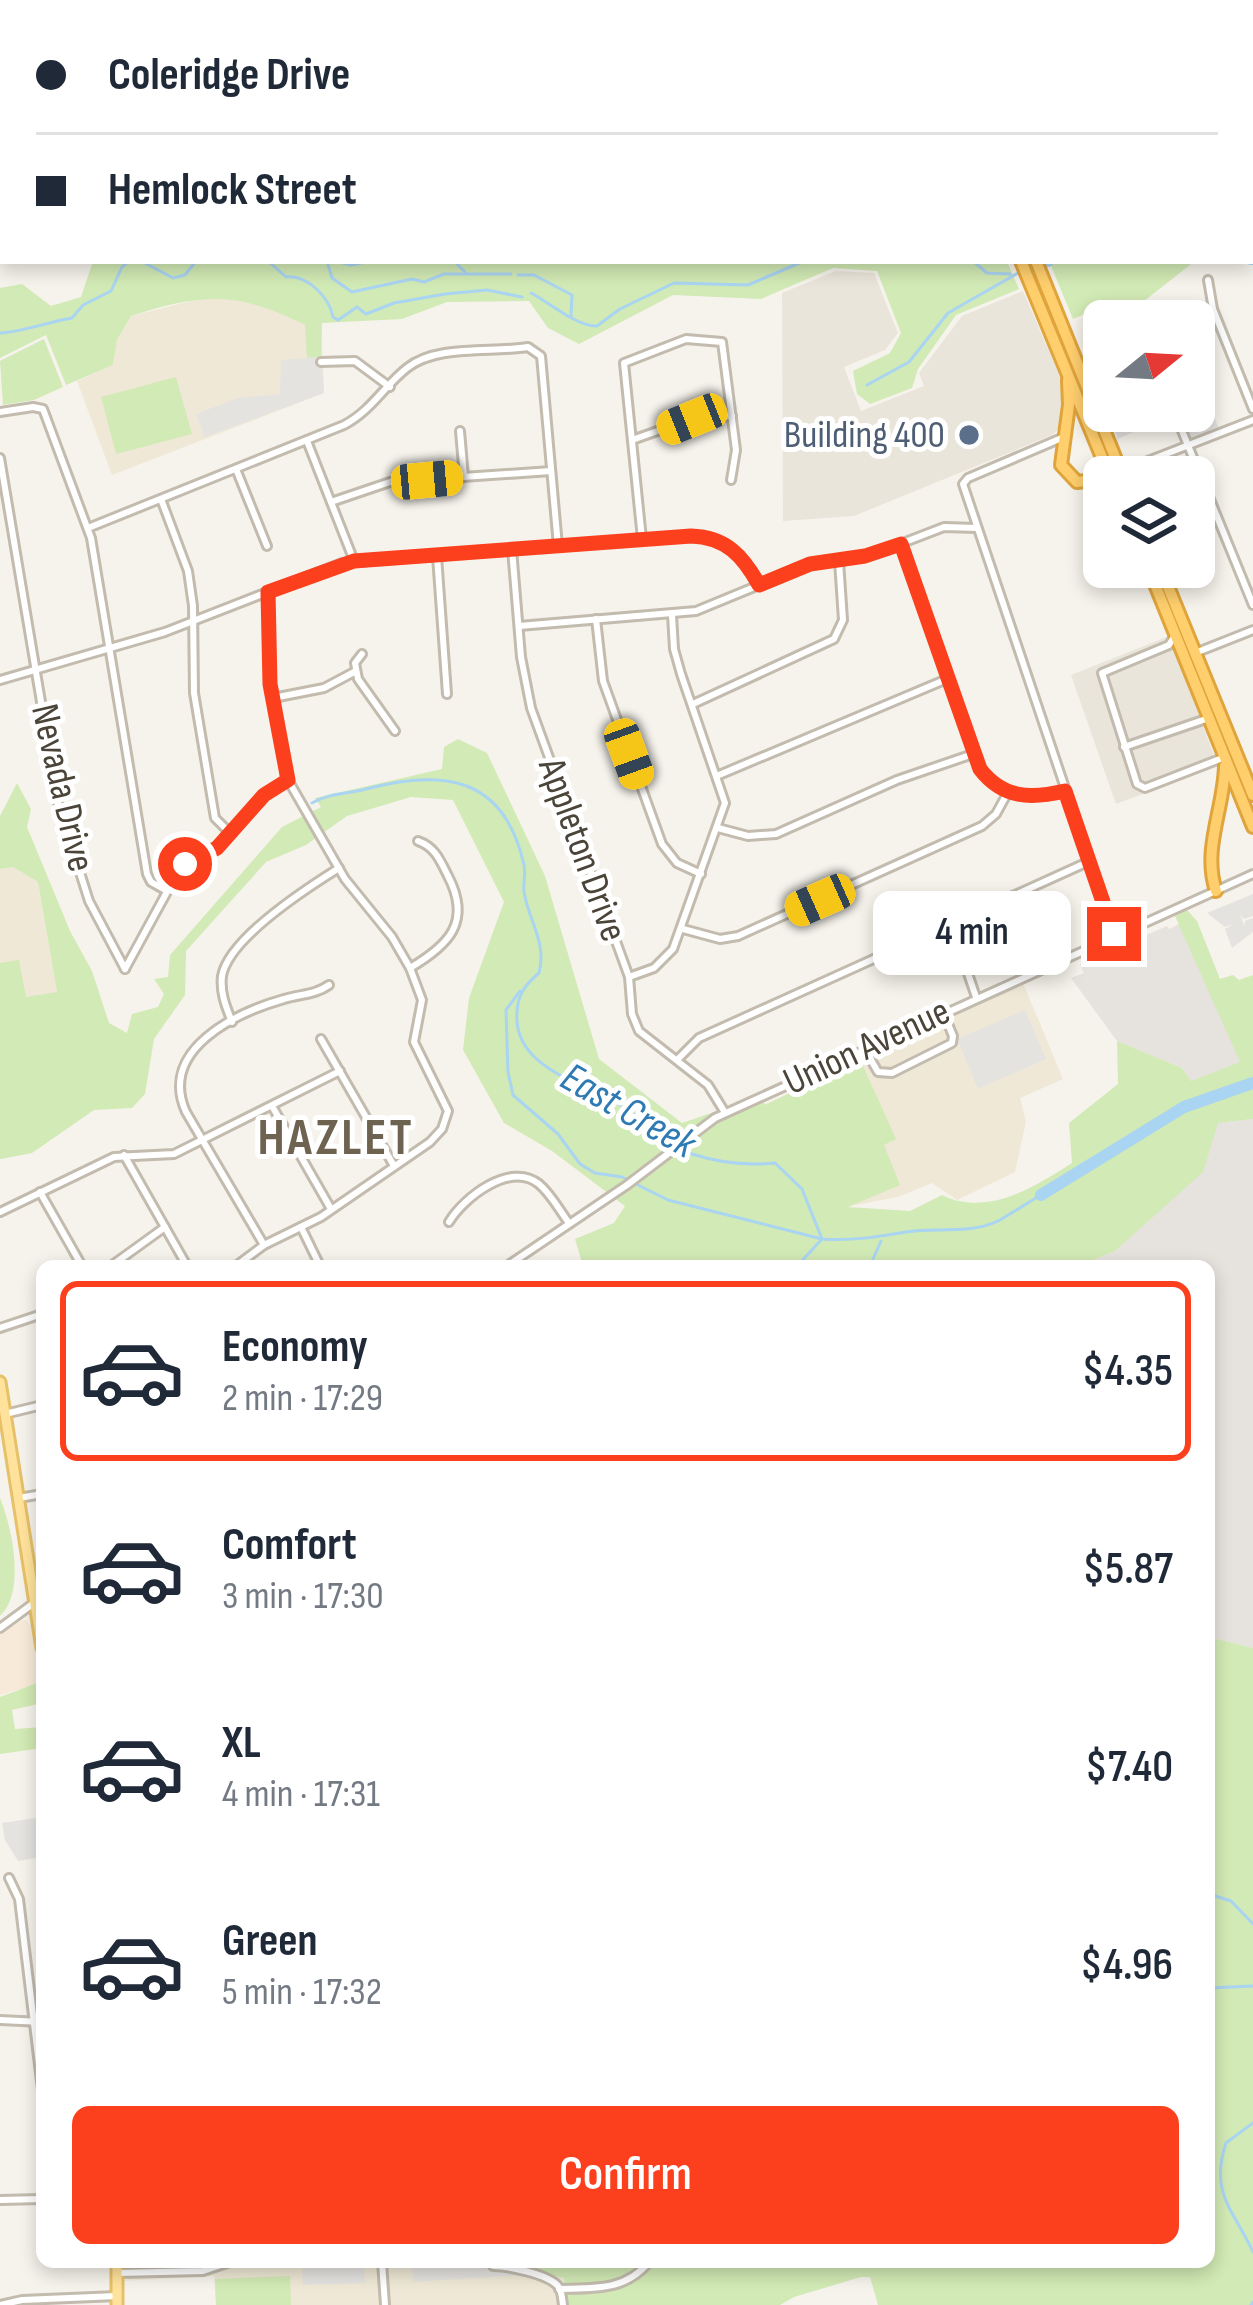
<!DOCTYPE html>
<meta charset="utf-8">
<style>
body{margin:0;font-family:"Sofia Sans Condensed",sans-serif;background:#f6f6f7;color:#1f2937;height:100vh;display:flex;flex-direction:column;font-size:45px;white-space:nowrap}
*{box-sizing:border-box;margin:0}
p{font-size:39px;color:#747a83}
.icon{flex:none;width:66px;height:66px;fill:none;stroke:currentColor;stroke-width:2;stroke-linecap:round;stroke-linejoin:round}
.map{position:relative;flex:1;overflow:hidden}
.details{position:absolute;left:36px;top:1260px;width:1179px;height:1008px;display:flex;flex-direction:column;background:#fff;border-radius:18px;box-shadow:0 6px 18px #0003}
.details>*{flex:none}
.banner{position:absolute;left:0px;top:0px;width:1254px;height:264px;box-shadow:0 6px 18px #0003;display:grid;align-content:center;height:264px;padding:0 36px;background:#fff}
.needle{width:78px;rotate:72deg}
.tools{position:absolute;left:1083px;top:300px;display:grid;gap:24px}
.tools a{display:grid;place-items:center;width:132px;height:132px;border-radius:18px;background:#fff;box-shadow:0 6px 18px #0003;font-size:60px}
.end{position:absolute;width:54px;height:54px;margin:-27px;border:15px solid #fc3f1d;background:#fff;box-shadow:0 0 0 6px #fff}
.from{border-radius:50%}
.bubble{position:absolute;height:84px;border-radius:18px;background:#fff;box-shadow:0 6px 18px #0003;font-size:39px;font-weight:600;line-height:84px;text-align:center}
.car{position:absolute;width:36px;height:72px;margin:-36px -18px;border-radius:15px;box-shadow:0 0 9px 3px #0007;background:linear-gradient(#f5c518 24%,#345 0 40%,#f5c518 0 76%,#345 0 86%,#f5c518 0)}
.banner b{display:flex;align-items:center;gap:42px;height:114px;font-size:45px}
.banner b+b{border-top:3px solid #e0e1e3}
.banner i{width:30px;height:30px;background:#1f2937}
ul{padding:21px 0 0;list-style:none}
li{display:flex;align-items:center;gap:36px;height:180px;margin:0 24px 18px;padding:0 12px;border:6px solid transparent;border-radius:18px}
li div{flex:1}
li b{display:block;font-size:45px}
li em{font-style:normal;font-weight:600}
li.current{border-color:#fc3f1d}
li>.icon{width:108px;height:108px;stroke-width:1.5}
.primary-button{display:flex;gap:24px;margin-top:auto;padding:24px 36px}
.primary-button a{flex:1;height:138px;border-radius:18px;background:#fc3f1d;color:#fff;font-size:48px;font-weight:600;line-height:138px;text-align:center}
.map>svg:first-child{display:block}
.residential{fill:#eae5da}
.commercial{fill:#f7ead8}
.industrial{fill:#e6e2dd}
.education{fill:#efe8d6}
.green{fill:#d2eab5}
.parking{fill:#e5e3e0}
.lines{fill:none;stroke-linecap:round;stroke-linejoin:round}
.stream{stroke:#a9d4f2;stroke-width:3}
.river{stroke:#a9d4f2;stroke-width:12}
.minor-casing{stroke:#c2bbae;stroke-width:12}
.major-casing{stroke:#e6c16a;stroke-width:15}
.highway-casing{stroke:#e0a43c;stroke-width:16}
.minor{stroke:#fff;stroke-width:6}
.major{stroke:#ffe39c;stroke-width:9}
.highway{stroke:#ffcf6e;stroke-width:10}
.route{stroke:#fc3f1d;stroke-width:15}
.service-dot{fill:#5c6f8a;stroke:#fff;stroke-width:4.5}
.labels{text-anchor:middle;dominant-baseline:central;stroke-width:10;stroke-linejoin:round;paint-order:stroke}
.service-label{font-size:39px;fill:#4e5e75;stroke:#fff;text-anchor:end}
.street-label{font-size:39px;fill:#4b4439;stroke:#fff}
.water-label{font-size:42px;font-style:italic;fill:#2e7ab2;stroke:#fff}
.district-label{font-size:51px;font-weight:bold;letter-spacing:3px;fill:#6e6250;stroke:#fff}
</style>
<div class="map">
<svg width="1253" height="2305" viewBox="0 0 1253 2305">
<rect width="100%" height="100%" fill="#f6f3ec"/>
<!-- residential -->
<g class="residential">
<polygon points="836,271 874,273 898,333 885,350 844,367 861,411 924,386 919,373 962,316 1023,291 1062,381 1064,402 1059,429 1052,435 854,516 783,521 782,293"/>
<polygon points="1169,636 1218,766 1116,804 1071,675"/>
</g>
<!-- commercial -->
<polygon class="commercial" points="20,1621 26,1620 32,1627 42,1683 0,1695 0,1635"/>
<!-- industrial -->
<g class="industrial">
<polygon points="1181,923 1241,1062 1191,1081 1182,1068 1117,1041 1071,978 1084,973 1080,964 1167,926 1169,929"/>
<polygon points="1253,1119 1253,1648 1209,1637 1209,1266 1078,1266 1115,1251 1218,1123"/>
</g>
<!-- education -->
<g class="education">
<polygon points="211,296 268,306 321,323 324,393 112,475 77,381 113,365 117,340 131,316"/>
<polygon points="13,867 38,882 57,992 20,1089 32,1153 0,1159 0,869"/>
<polygon points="1023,983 1063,1079 1020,1098 1026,1122 1015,1172 957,1200 932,1183 898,1197 845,1207 764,1105"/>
<polygon points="122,2262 524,2262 528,2271 564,2278 566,2305 216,2305 214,2276 123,2281 132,2277 132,2269"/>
</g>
<!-- green -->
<g class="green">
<path d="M 93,261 L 1001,261 L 1008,264 L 1019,289 L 956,315 L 918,369 L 912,388 L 870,404 L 857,394 L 853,371 L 890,353 L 901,333 L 877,271 L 833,268 L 761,299 L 673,295 L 579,344 L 548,328 L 529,301 L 447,302 L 402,319 L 322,323 L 321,357 L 307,358 L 305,325 C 238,291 202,293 131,316 L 117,340 L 113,365 L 66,385 L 46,335 L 0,358 L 0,288 L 22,284 L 51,306 L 81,297 Z"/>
<polygon points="1049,261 1195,261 1135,308 1113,302 1073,319"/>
<polygon points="44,339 63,387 34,400 3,405 0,361"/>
<polygon points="176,377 192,434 116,454 101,397"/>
<path d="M 458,739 L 487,753 L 545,876 L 599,1059 L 682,1123 L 761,1096 L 765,1105 L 853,1063 L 863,1066 L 896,1139 L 884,1145 L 900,1185 L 848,1207 L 910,1211 L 942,1195 C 987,1217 1033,1188 1072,1163 L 1069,1123 L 1118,1084 L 1117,1041 L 1182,1068 L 1191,1081 L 1240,1062 L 1175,916 L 1187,910 L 1197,921 L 1220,979 L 1233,975 L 1239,980 L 1253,975 L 1253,1119 L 1218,1123 L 1203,1172 L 1115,1251 L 1078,1266 L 583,1266 L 575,1239 L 614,1223 L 625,1206 L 552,1151 L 504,1123 L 463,1050 L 469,998 L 504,902 L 453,800 L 411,797 L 347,816 L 306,845 L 266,862 L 186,951 L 185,995 L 154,1039 L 145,1094 L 132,1108 L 94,1110 L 32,1153 L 0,1159 L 0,963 L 19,960 L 26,997 L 57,992 L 38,882 L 13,867 L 0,869 L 0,816 L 17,783 L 31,809 L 27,827 L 70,931 L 92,971 L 109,1023 L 127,1033 L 132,1014 L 158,1007 L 164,994 L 154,979 L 168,977 L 170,955 L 282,827 L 321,807 L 315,798 L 442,769 L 444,747 Z"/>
<path d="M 0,1498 C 12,1527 26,1592 0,1616 Z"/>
<polygon points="1209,1637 1253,1648 1253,2305 878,2305 870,2277 861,2277 794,2297 780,2305 566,2305 564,2278 528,2271 524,2262 1209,2262"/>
<polygon points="40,1682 42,1703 12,1710 15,1729 42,1727 42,1748 0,1754 0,1697"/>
<polygon points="290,2276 291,2305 216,2305 215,2279"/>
</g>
<!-- parking -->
<g class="parking">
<polygon points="321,357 324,393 205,437 196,414 238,398 280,394 281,360"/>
<polygon points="1201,385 1219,429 1191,439 1180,411 1194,411 1194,388"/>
<polygon points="1107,411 1167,411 1154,417 1154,423 1118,439"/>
<polygon points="1253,894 1253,916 1244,919 1240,915 1245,927 1245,921 1253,918 1253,932 1232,948 1225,929 1233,924 1225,927 1207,913"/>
<polygon points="1025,1010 1046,1059 978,1089 957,1039"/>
<polygon points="42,1817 42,1857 18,1861 5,1840 2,1823"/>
<polygon points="302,2262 364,2262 365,2283 303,2285"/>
<polygon points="412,2262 520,2262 522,2275 413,2282"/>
</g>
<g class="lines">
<!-- stream -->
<g class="stream">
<polyline points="141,261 173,278 185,275 196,261"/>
<path d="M 268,261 L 286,277 C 308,275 329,297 333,317 L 338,320 L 357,307 L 366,314 L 394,303 L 445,294 L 487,290 L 522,297"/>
<polyline points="327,261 332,278 352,292 412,279 424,282 444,274 511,274"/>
<polyline points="335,261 351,265 371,261"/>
<polyline points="454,261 465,272"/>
<polyline points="973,261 987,273 1010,274"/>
<polyline points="518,275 534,275 572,295 571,316"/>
<path d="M 531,293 C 550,303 578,327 597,326 L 620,309 L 674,283 L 748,285 L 804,261"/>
<path d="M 0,333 C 22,332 48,322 72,318 L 83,305 L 111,291 L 122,267 L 129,261"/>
<polyline points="867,385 909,362 948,313 1018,273"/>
<path d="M 312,803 C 329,793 348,794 366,789 C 442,769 504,775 524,865 C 526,874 523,883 524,892 C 529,922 547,942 539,973 C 525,985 518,994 517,1012 C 512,1068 584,1083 622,1106 C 645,1120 667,1145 692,1154 C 720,1163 746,1166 775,1163 L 802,1189 L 822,1239 C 852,1241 877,1237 906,1232 C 936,1227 971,1235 1000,1220 C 1014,1212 1027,1203 1041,1195"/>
<polyline points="520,991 506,1010 508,1072 513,1095 558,1134 580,1164 595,1173 622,1177 668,1200 822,1239 797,1266"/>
<polyline points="870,1266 881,1241"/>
<polyline points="1209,1894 1231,1901 1253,1924"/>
<polyline points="1209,1988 1253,1986"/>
<path d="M 1253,2123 L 1226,2143 C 1209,2194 1234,2210 1253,2252"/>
<polyline points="1251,2305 1253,2302"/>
</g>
<!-- river -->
<g class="river">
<polyline points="1251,165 1253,164"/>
<polyline points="1251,230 1253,229"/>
<polyline points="1251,259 1253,259"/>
<polyline points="1047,261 1048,261"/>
<polyline points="1041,1195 1184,1107 1253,1083"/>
</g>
<defs>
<g id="minor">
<polyline points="191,0 192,3"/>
<polyline points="276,0 277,3"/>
<polyline points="452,0 454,3"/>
<polyline points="550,0 550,3"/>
<polyline points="624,0 624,3"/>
<polyline points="1241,0 1241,3"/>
<polyline points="89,1 94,3"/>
<polyline points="384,3 385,0"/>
<polyline points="1018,3 1187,0"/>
<polyline points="0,109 3,110"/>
<polyline points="0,211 3,212"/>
<polyline points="1208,280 1213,309 1253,409"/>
<polyline points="1133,311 1137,321"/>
<polyline points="321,362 355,361 390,387"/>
<polyline points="1174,411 1253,605"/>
<polyline points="0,412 33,407 43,409 91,538 147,874 151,882 167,891"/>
<polyline points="460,431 464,477"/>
<polyline points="1064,437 968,478 963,484 1114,934"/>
<polyline points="632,440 697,417 732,416"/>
<polyline points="307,441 354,561"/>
<polyline points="0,458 58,803 89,901 125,969"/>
<polyline points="236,469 267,546"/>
<polyline points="1122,471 1253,420"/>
<polyline points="161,499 188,571 193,606 194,693 215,818 230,833"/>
<polyline points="331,502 390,482 551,471"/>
<path d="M 88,528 L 344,425 C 371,411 384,386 407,368 C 437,344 492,353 528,347 L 541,356 L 558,546"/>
<polyline points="642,539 624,363 686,339 722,342 736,450 731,480"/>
<path d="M 901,544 L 980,769 C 1003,798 1030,800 1064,791"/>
<polyline points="512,549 521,657 531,708 629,977 632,1014 639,1031 708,1085 724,1111"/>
<polyline points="437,556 447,694"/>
<polyline points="596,619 603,681 662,844 677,863 701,874"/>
<polyline points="519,626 696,611 810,564 874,554 944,527 977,528"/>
<polyline points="1174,637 1169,645 1102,673 1137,784 1145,788 1225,757"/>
<polyline points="1195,653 1253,630"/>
<polyline points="362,654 355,663 358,679 395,731"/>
<path d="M 0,680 L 165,632 L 342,563 L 697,536 C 730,540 744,558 759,585"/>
<polyline points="273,698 324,688 356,671"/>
<polyline points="693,704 834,639 843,620 839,561"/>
<polyline points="1124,747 1209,718"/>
<polyline points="719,775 947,679"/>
<polyline points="718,828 748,836 776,834 897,780 973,754"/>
<polyline points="951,924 976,997"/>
<polyline points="683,929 720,939 738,936 982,826 996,814 1008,792"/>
<path d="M 410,968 C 449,945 472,922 448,876 C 440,860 435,847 418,841"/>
<polyline points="125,969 180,868 217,848 264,795 288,780"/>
<polyline points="629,977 654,968 673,949 725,803 681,674 674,649 672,615"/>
<path d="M 232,1022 C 226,1007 220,993 222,976 C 229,938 307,888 339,868"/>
<polyline points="321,1039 394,1166"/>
<polyline points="864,1048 878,1072 892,1073 952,1043 953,1036 943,1012"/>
<polyline points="678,1059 699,1038 1090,861"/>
<polyline points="272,1106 331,1209"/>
<polyline points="124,1155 187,1266"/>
<polyline points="40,1192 82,1266"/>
<polyline points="0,1212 114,1157 174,1154 340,1071"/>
<path d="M 449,1222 C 464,1197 511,1161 539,1184 C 551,1194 560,1211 569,1223"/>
<polyline points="301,1227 320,1266"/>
<path d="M 264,1245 L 186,1112 C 158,1050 235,1013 284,999 C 300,994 315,995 329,985"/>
<polyline points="111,1266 165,1227"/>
<polyline points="236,1266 264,1245 321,1217 430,1142 442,1129 448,1111 414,1042 422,1000 410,968 392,937 345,879 288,780 270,684 268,592"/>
<polyline points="507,1266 627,1185 715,1118 1253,874"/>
<polyline points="0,1328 42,1314"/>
<polyline points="5,1414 42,1405"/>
<polyline points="19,1498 42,1494"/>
<polyline points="0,1628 42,1597"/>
<polyline points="9,1878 19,1899 42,2090"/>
<polyline points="0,2020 42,2022"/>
<polyline points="1,2200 42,2199"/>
<polyline points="382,2262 385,2305"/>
<path d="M 493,2262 L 493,2266 C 507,2266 548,2274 558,2286 C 562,2291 562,2299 563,2305"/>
<polyline points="117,2273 203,2271 230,2262"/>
<path d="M 559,2289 C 595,2288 625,2291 649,2262"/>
<polyline points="0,2305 22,2300 117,2296"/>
</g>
<g id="major">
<polyline points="994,0 994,3"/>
<polyline points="0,1382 42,1648"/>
<polyline points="117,2262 117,2305"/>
</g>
<g id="highway">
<polyline points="797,0 801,3"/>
<polyline points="814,0 818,3"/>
<polyline points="1021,261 1110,477"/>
<polyline points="1036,261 1123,477"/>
<polyline points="1068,380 1069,405 1061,465 1077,482 1104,479"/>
<polyline points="1148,567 1253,827"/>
<polyline points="1160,567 1253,795"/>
<path d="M 1216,891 C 1202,849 1224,809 1225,766"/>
</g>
</defs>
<!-- minor casing -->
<use href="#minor" class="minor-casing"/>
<!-- major casing -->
<use href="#major" class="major-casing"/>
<!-- highway casing -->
<use href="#highway" class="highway-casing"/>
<!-- minor -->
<use href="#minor" class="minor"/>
<!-- major -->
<use href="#major" class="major"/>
<!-- highway -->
<use href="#highway" class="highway"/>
</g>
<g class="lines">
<!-- route -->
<path class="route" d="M 185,864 L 217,848 L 264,795 L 288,780 L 270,684 L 268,592 L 354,561 L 691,536 C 726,537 743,556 759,585 L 810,564 L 865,556 L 901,544 L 980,769 C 1003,799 1031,799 1065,791 L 1114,934"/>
</g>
<!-- markers -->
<circle class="service-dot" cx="969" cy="435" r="12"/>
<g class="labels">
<!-- service labels -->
<g class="service-label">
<text x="945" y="435">Building 400</text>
</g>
<!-- street labels -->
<g class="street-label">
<text transform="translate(62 788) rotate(77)">Nevada Drive</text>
<text transform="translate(582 850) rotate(70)">Appleton Drive</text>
<text transform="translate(867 1047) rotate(-25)">Union Avenue</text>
</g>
<!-- water labels -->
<g class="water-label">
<text transform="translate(628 1111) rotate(30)">East Creek</text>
</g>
<!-- district labels -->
<g class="district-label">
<text x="336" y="1138">HAZLET</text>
</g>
</g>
</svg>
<div class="tools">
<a><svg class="needle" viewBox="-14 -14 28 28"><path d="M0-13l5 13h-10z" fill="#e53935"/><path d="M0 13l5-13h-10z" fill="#747a83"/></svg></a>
<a><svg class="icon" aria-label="layers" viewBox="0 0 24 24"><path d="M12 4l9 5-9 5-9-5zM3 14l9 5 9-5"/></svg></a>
</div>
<i class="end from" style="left:185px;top:864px"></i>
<i class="end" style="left:1114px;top:934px"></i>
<div class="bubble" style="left:873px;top:891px;width:198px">4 min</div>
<i class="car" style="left:692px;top:419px;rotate:248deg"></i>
<i class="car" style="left:427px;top:480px;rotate:85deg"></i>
<i class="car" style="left:629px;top:754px;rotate:160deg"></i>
<i class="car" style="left:820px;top:900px;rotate:246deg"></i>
<div class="banner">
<b><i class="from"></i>Coleridge Drive</b>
<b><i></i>Hemlock Street</b>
</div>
<section class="details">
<ul>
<li class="current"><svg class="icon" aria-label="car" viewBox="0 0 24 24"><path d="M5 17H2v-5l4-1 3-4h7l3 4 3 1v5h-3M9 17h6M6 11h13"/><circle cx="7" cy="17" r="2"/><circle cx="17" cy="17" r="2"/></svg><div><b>Economy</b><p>2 min · 17:29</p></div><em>$4.35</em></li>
<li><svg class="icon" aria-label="car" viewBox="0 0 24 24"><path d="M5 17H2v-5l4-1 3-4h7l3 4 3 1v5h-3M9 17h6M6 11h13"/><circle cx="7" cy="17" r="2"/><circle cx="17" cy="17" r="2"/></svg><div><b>Comfort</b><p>3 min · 17:30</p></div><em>$5.87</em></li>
<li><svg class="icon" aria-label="car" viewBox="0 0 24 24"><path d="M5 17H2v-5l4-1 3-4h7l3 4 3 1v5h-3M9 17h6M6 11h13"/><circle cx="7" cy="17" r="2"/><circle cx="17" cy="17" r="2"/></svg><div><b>XL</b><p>4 min · 17:31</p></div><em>$7.40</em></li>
<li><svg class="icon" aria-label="car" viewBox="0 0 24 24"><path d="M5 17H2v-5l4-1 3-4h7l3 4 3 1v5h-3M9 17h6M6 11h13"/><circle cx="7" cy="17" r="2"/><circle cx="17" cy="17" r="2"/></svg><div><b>Green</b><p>5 min · 17:32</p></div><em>$4.96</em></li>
</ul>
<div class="primary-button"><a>Confirm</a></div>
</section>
</div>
